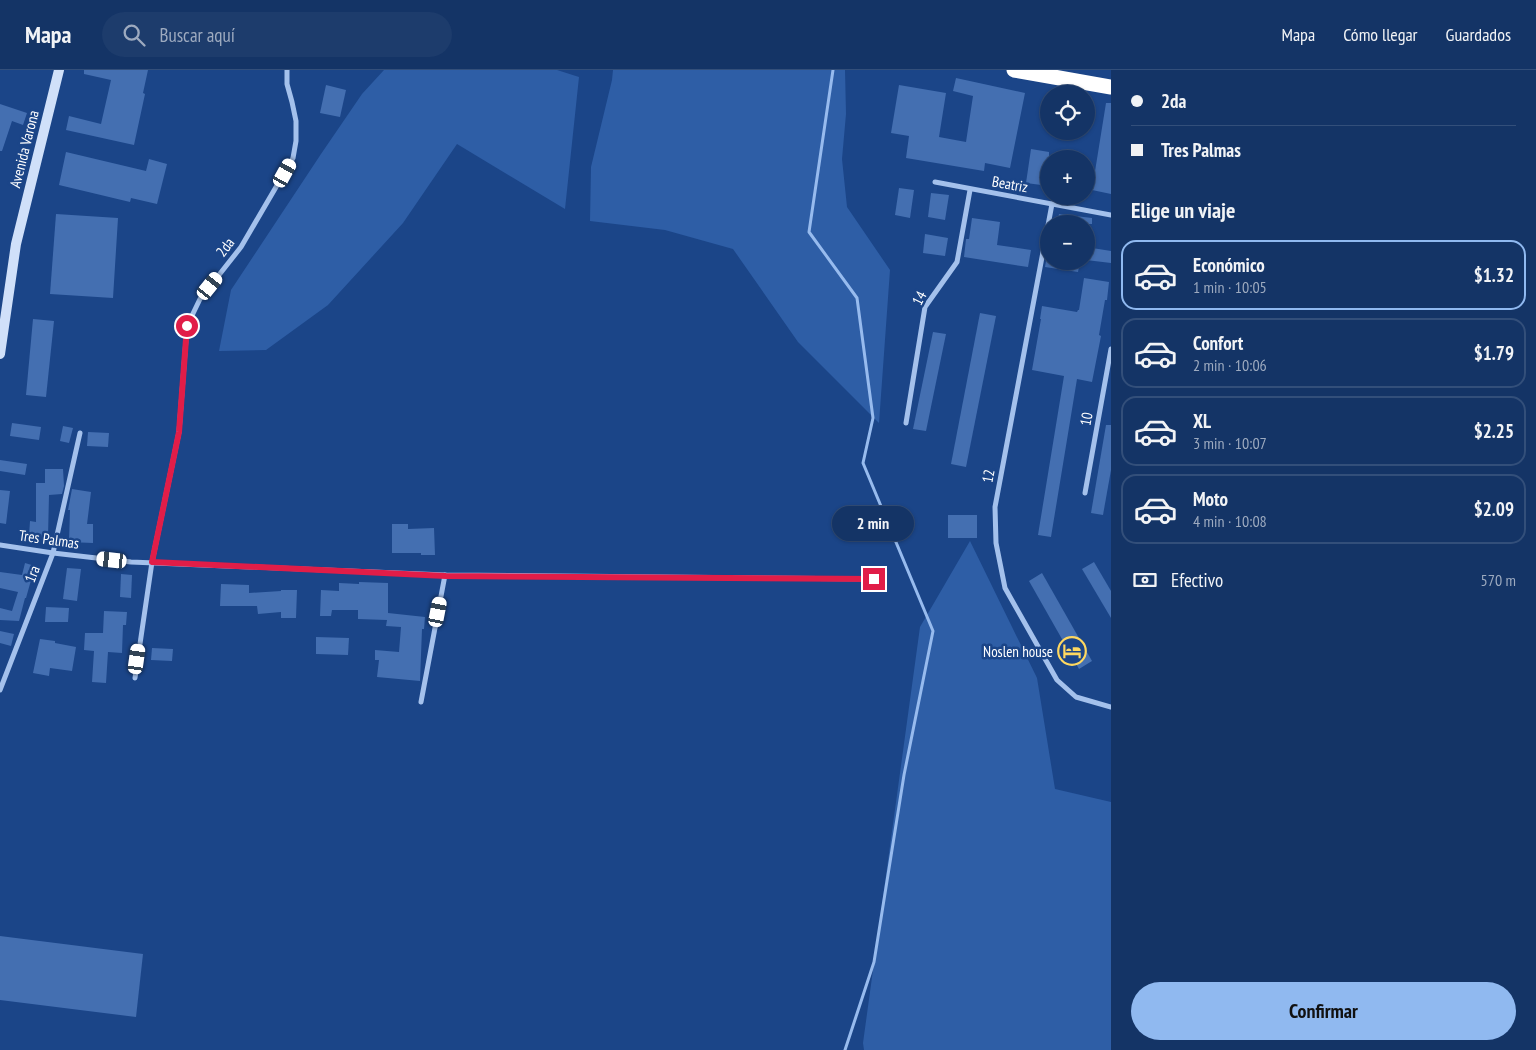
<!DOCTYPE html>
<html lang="es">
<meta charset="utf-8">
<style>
body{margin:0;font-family:"PT Sans Narrow",sans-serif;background:#1d3c6c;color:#f1f3f6;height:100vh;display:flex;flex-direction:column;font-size:19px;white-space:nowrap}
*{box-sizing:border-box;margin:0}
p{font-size:16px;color:#9daabf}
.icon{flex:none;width:28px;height:28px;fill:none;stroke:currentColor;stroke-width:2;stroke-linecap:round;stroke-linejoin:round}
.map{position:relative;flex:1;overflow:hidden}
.details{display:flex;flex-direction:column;background:#143466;width:425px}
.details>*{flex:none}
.top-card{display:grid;align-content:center;height:110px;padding:0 20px;background:#143466}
.controls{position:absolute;left:1040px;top:15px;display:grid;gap:10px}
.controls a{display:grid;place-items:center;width:55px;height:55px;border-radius:50%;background:#143466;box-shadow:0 1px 4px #0004,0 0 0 1px #334f7a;font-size:25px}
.end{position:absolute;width:22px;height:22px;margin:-11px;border:6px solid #e11d48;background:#fff;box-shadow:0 0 0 2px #fff}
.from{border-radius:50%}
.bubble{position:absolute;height:35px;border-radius:18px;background:#143466;box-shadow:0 1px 4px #0004,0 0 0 1px #334f7a;font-size:16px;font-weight:800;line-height:35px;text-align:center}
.car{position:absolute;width:15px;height:30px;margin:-15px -8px;border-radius:6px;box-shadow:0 0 4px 1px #0007;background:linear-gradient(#fff 24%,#345 0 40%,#fff 0 76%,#345 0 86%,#fff 0)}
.top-card b{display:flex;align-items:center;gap:18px;height:48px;font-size:19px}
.top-card b+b{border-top:1px solid #334f7a}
.top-card i{width:12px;height:12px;background:#f1f3f6}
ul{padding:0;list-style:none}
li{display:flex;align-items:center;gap:15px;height:70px;margin:0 10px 8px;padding:0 10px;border:2px solid #334f7a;border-radius:15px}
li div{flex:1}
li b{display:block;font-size:19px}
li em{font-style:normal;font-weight:800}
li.selected{border-color:#90b9f0}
li>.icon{width:45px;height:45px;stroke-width:1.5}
h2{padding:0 20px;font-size:22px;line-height:60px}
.pay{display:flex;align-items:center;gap:12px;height:55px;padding:0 20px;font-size:19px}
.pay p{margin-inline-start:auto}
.cta{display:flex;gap:10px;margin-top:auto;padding:10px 20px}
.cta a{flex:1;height:58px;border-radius:30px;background:#90b9f0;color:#111;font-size:20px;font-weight:800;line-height:58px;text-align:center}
header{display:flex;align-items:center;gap:30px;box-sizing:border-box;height:70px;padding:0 25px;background:#143466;border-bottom:1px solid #334f7a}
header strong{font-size:24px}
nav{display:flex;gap:28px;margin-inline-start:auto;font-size:18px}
.search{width:350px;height:45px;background:#1d3c6c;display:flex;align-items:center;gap:12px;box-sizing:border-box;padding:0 18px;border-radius:28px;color:#9daabf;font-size:19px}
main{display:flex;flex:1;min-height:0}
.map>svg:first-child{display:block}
.green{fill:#2e5ea6}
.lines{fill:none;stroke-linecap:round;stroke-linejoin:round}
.stream{stroke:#97bbee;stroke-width:3}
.building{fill:#446fb1}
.street{stroke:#a4c1ec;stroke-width:5}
.secondary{stroke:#d0e0f9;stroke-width:10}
.highway{stroke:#fff;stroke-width:15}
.route{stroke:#e11d48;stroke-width:6}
.labels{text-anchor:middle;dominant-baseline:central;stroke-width:5;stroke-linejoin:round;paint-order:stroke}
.street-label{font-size:15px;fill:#fff;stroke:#1b4588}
.poi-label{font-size:15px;fill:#fff;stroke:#1b4588;text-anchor:end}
</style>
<header>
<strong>Mapa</strong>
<div class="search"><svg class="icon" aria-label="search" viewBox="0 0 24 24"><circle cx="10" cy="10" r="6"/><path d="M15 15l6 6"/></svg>Buscar aquí</div>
<nav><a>Mapa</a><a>Cómo llegar</a><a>Guardados</a></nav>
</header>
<main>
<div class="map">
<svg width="1111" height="980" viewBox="0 0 1111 980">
<rect width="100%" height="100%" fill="#1b4588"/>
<!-- green -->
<g class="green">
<polygon points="384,0 557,0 579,7 565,139 457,74 403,153 328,235 266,280 219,281 231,220 321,84 362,24"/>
<polygon points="613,0 845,0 846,44 842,89 847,137 890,200 879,353 798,272 733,179 665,160 590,151 591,97 612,10"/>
<polygon points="970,471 1037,608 1055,719 1111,732 1111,980 864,980 863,973 920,557"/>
</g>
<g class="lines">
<!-- stream -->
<polyline class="stream" points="833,0 809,162 857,228 873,348 863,393 933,561 904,705 874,892 845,980"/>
</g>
<!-- building -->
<g class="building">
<polygon points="84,0 148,0 143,23 145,24 134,75 66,60 69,46 101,54 111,10 84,4"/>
<polygon points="956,8 1025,23 1010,98 985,93 984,101 906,88 909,66 891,63 899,15 946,23 939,67 966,72 973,26 953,21"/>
<polygon points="326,15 346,20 340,47 320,43"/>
<polygon points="1106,33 1111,33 1111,124 1092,120"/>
<polygon points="0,34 27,43 23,55 12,51 2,81 0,81"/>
<polygon points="1031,79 1049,82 1049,116 1026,113"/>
<polygon points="66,82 146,101 149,89 167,94 157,134 131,128 130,132 59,115"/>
<polygon points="899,118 914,120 910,148 895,145"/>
<polygon points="931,123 949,125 945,150 928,147"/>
<polygon points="56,144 118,148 113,228 50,224"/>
<polygon points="1059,144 1092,148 1092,154 1057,154"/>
<polygon points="972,148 1000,152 997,175 1031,180 1028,197 964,187 966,169 969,169"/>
<polygon points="925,164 948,168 945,186 923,183"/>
<polygon points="1086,177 1111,181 1111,193 1086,190"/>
<polygon points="1046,191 1080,191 1078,202 1045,197"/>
<polygon points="1084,208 1109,212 1107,230 1105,230 1099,265 1101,266 1092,312 1077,309 1051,467 1038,465 1064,306 1032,300 1041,249 1040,249 1042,236 1077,242 1078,240 1079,240"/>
<polygon points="980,243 996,246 966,397 951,394"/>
<polygon points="33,249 54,251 46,327 26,325"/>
<polygon points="933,262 946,264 926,361 913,359"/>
<polygon points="12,353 41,357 39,370 10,366"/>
<polygon points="1106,355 1111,355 1111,400 1103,445 1091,443"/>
<polygon points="63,356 73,358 69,373 60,371"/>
<polygon points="88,362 109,363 108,377 87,376"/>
<polygon points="0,390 27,394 25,405 0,401"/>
<polygon points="45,399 63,399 64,416 62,424 49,425 48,467 29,466 30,451 36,452 36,413 45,413"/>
<polygon points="72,419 91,422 87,454 93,454 93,473 69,472 70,440 68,440"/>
<polygon points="0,420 10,421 6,454 0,453"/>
<rect x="948" y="445" width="29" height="23"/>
<polygon points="392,454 408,454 408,459 434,458 435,485 421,485 421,483 392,483"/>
<polygon points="1094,492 1111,521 1111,548 1082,499"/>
<polygon points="25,493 35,496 26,528 25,528 19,551 0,550 0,538 12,541 18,522 0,518 0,502 22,505"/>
<polygon points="67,498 81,499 77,531 63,529"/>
<polygon points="1042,503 1092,591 1079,599 1029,511"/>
<polygon points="121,504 132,505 131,528 120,527"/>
<polygon points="359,512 388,513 388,543 425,547 424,559 422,559 420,611 377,607 379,590 375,590 375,580 399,582 401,557 386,556 387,550 358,549 358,540 332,540 331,546 320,546 321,520 339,521 339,513 359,514"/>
<polygon points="221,514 249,515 249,523 281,521 281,520 297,520 296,548 281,548 281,542 258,544 257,536 220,536"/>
<polygon points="46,537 69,538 68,552 45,552"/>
<polygon points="104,541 127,542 126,555 123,555 122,583 108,582 106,613 92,612 94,581 84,580 85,563 103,563"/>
<polygon points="0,561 14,564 11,576 0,573"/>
<polygon points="316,567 349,568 348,585 316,584"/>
<polygon points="40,569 55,571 55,573 76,577 72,601 50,598 49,606 33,603"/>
<polygon points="152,578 173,579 172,591 151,590"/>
<polygon points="0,866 143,884 136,947 0,930"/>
</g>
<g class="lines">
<!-- street -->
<g class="street">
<polyline points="935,112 1111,145"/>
<polyline points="1052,134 995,437 996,473 1005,518 1057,610 1076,627 1111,637"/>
<polyline points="906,353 925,237 957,192 970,120"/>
<polyline points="1085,423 1111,279"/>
<polyline points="0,475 53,483 131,492 445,505 874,509"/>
<polyline points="135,608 152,492 179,362 187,256 200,229 241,177 293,88 296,71 296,51 292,32 287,14 287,0"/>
<polyline points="0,620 53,483 80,363"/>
<polyline points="421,632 445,505"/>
</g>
<!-- secondary -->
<polyline class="secondary" points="0,284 16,174 59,0"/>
<!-- highway -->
<polyline class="highway" points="1014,0 1111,17"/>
</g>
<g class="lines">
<!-- route -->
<polyline class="route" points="187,256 179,362 152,492 446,506 874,509"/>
</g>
<!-- icons -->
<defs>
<symbol id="hotel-ring" viewBox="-11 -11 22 22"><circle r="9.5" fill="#1b4588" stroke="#fed860" stroke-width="1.5"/><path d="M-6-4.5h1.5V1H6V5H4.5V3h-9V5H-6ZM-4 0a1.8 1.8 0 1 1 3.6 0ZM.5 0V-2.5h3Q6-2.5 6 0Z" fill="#fed860"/></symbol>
</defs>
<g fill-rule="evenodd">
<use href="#hotel-ring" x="1056" y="565" width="32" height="32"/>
</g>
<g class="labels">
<!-- street labels -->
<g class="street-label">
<text transform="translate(24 79) rotate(-76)">Avenida Varona</text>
<text transform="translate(1010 114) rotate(10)">Beatriz</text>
<text transform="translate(225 177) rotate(-53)">2da</text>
<text transform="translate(919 228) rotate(-63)">14</text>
<text transform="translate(1086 349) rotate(-80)">10</text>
<text transform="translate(988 406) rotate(-80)">12</text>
<text transform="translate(49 469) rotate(8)">Tres Palmas</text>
<text transform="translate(32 504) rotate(-69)">1ra</text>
</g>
<!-- poi labels -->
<g class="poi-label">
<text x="1053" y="581">Noslen house</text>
</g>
</g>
</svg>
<div class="controls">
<a><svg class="icon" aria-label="locate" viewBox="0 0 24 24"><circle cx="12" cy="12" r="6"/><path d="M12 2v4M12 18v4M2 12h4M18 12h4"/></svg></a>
<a>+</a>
<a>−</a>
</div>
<i class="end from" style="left:187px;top:256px"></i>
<i class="end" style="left:874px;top:509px"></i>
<div class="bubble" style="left:832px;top:436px;width:82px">2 min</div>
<i class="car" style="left:285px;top:103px;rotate:29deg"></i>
<i class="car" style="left:210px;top:216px;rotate:39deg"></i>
<i class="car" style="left:112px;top:490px;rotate:276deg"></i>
<i class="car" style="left:438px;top:542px;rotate:11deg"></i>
<i class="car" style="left:137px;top:589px;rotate:8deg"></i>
</div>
<section class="details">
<div class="top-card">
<b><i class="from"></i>2da</b>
<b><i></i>Tres Palmas</b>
</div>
<h2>Elige un viaje</h2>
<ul>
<li class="selected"><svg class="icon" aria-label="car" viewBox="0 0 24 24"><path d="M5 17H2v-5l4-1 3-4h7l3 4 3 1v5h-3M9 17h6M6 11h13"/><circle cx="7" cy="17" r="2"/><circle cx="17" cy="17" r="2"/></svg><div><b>Económico</b><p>1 min · 10:05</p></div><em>$1.32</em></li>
<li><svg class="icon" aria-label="car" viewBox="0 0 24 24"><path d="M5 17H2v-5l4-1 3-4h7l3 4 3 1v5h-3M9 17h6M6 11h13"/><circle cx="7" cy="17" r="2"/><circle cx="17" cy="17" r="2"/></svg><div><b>Confort</b><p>2 min · 10:06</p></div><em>$1.79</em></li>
<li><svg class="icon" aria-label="car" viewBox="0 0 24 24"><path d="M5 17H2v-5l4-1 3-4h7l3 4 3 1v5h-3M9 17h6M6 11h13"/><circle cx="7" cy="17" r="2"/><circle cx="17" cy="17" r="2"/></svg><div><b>XL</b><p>3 min · 10:07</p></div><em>$2.25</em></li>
<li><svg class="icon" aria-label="car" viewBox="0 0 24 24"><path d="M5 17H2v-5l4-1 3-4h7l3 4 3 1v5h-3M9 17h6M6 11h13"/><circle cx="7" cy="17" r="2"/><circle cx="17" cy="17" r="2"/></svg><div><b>Moto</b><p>4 min · 10:08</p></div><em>$2.09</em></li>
</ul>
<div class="pay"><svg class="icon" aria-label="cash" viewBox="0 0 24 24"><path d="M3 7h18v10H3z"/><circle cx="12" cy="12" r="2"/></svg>Efectivo<p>570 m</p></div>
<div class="cta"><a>Confirmar</a></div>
</section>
</main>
